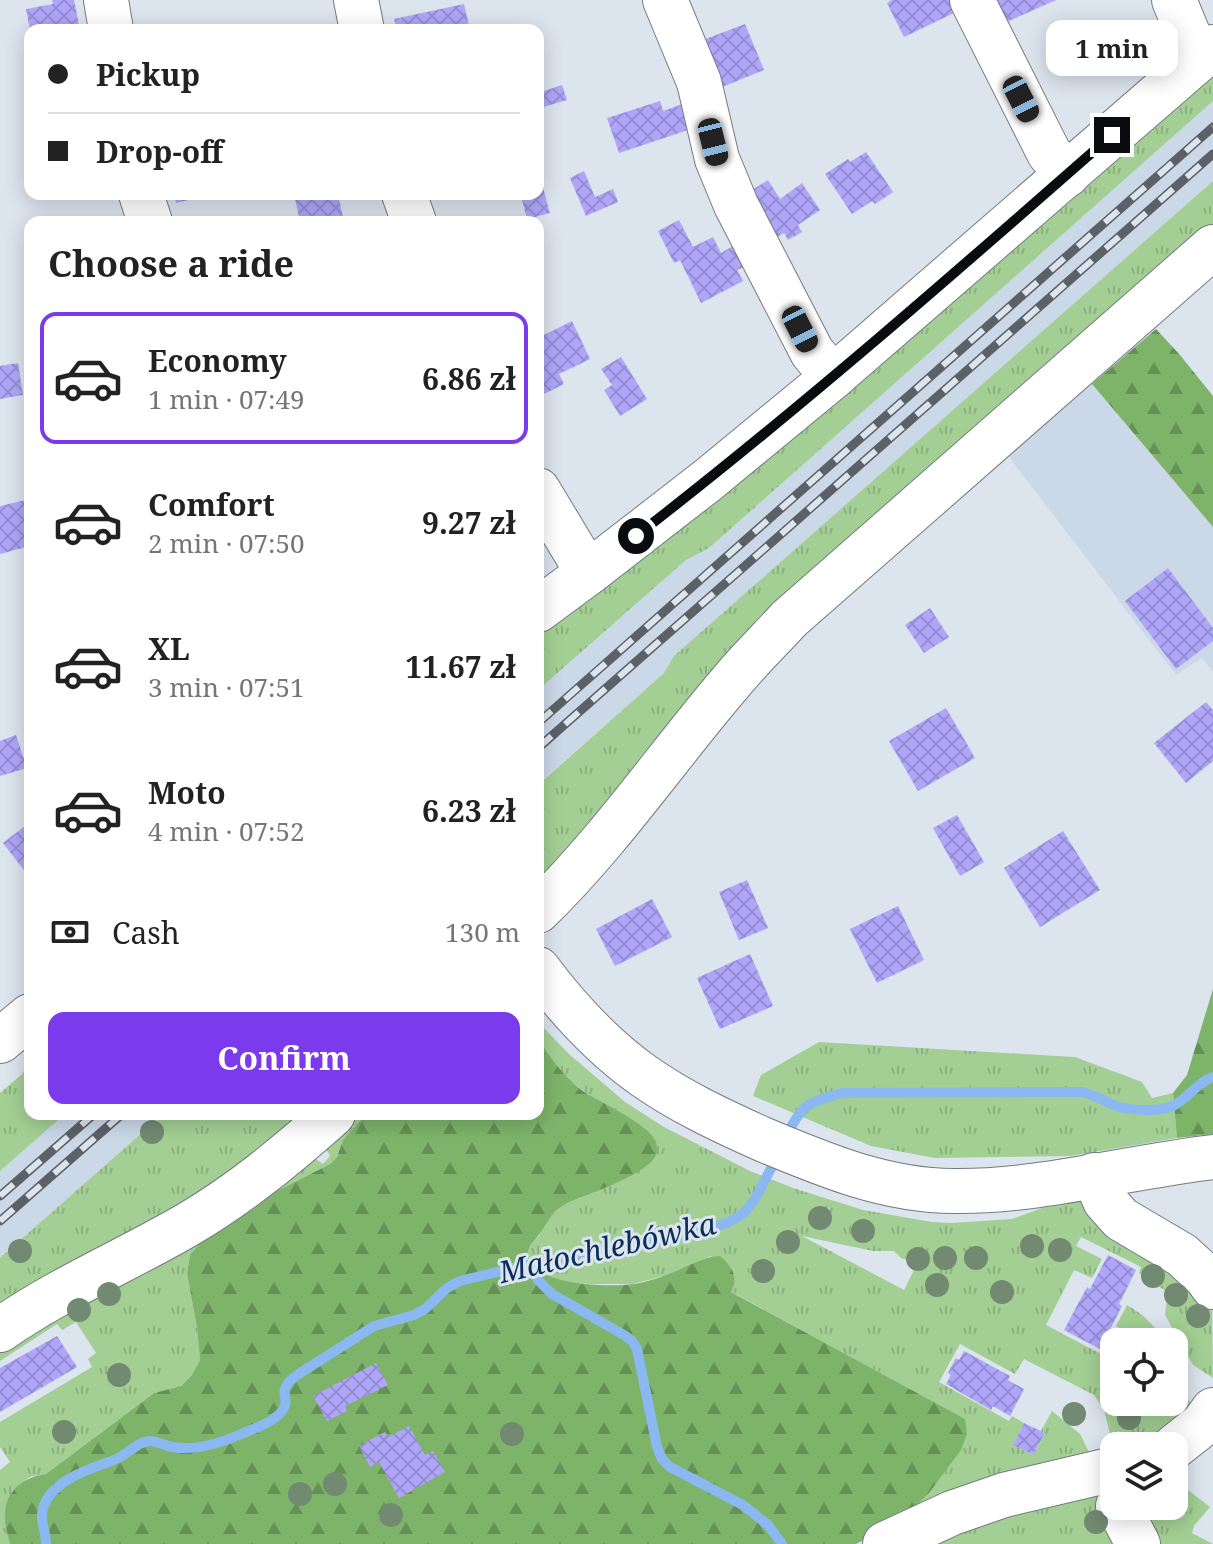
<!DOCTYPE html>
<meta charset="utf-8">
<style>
body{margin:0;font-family:"Noto Serif",serif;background:#f6f6f6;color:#222;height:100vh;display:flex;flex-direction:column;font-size:30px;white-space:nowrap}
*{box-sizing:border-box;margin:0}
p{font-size:26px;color:#767676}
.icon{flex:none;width:44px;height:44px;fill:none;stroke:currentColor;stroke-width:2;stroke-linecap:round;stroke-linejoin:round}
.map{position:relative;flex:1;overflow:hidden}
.side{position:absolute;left:24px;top:216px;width:520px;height:904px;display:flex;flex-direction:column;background:#fff;border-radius:16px;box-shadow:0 4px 20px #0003}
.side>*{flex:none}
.hud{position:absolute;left:24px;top:24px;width:520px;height:176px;border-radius:16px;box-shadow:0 4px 20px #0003;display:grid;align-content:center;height:176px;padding:0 24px;background:#fff}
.controls{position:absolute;left:1100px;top:1328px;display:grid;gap:16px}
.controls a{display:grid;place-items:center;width:88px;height:88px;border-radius:16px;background:#fff;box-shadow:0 4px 20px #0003;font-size:40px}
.end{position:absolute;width:36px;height:36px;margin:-18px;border:10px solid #090c0f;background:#fff;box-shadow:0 0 0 4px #fff}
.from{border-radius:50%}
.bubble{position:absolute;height:56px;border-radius:16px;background:#fff;box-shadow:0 4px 20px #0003;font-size:26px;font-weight:700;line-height:56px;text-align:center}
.car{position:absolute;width:24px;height:48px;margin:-24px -12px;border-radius:10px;box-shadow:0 0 6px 2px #0007;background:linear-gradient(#222 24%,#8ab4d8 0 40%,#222 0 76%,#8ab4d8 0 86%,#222 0)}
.hud b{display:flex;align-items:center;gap:28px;height:76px;font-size:30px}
.hud b+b{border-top:2px solid #e0e0e0}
.hud i{width:20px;height:20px;background:#222}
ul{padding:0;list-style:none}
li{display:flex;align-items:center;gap:24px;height:132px;margin:0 16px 12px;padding:0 8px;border:4px solid transparent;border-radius:16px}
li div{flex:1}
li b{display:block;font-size:30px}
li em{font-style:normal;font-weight:700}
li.on{border-color:#7c3aed}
li>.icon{width:72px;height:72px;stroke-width:1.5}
h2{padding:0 24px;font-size:36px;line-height:96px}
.pay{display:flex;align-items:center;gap:20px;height:88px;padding:0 24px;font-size:30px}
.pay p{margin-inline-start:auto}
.action{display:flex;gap:16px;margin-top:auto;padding:16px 24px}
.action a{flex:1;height:92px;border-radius:16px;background:#7c3aed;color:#fff;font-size:32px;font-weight:700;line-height:92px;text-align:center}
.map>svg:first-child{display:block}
.built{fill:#cbd8e8}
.grass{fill:url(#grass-tufts);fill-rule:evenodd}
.forest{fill:url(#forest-firs)}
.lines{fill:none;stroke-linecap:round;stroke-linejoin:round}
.stream{stroke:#8cb8f1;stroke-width:10}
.building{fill:url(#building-cross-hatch)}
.minor-casing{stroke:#737a82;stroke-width:46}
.minor{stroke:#fff;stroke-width:44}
.rail-casing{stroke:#5c6167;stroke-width:9}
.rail{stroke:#dce4ee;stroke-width:6;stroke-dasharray:18;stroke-linecap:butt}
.tree{fill:#728a72}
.route{stroke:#090c0f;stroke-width:10}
.labels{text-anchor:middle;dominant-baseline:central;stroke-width:6;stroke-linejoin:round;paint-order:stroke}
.water-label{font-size:30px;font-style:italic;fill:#082e59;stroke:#dce4ee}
</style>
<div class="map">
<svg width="1213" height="1544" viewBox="0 0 1213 1544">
<defs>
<pattern id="grass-tufts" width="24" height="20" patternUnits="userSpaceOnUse" patternTransform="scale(2)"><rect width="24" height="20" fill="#a3cf94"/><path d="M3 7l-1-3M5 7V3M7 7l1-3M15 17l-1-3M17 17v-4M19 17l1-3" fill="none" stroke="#8bb17e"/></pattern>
<pattern id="forest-firs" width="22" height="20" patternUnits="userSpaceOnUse" patternTransform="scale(2)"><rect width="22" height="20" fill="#7db46a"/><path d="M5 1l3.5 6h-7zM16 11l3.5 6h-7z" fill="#659156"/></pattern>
<pattern id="building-cross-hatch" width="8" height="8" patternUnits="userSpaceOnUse" patternTransform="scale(2)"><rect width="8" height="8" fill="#afa6f9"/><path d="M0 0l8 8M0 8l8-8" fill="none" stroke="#958ed4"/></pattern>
</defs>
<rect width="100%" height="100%" fill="#dce4ee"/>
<!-- built -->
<g class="built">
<polygon points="1213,101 1213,181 675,656 664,673 538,784 538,690 686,560 709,548"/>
<polygon points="1092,384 1213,527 1213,672 1202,658 1176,675 1009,457"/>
<polygon points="65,1114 170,1114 153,1123 0,1258 0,1171"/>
</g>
<!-- grass -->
<g class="grass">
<polygon points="1213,69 1213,101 709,548 686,560 538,690 538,632 683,524"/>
<polygon points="1213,181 1213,231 621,791 538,881 538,785 664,673 674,656"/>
<path d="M 538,1022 L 569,1054 L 625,1102 L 664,1127 L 750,1171 L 793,1188 L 863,1210 L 932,1222 L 951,1223 L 1012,1219 L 1045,1207 L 1062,1205 L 1060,1194 L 1078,1195 L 1169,1263 L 1212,1306 L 1213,1378 L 1193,1365 L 1165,1315 L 1166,1306 L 1170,1294 L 1139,1273 L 1141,1267 L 1081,1237 L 1076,1246 L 1102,1259 L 1092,1278 L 1074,1270 L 1046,1325 L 1101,1354 L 1112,1332 L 1129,1342 L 1114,1342 L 1114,1402 L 1174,1402 L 1174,1383 L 1182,1390 L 1196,1410 L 1165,1437 L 1144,1446 L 1124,1446 L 1119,1431 L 1110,1434 L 1104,1410 L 1094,1395 L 1024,1359 L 1015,1374 L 960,1344 L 939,1382 L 1009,1421 L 1012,1416 L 1024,1423 L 1013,1445 L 1033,1455 L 1045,1434 L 1041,1431 L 1052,1411 L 1080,1434 L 1093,1460 L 899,1522 L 964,1419 L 730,1291 L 711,1256 L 668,1275 L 633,1284 L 592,1284 L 560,1282 L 536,1269 L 527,1256 L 528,1247 L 539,1236 L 546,1221 L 561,1206 L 632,1175 L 644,1128 C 607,1105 557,1083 539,1040 C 537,1035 538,1028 538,1022 ZM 802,1236 L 873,1251 L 894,1251 L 901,1258 L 917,1264 L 904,1290 Z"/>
<polygon points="819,1042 1075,1057 1142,1082 1152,1098 1173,1093 1177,1138 1071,1156 935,1158 871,1146 753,1096 761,1075"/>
<polygon points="30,1063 30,1114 65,1114 0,1171 0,1093 21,1075"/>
<polygon points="170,1114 314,1114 249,1163 220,1177 169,1217 0,1314 0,1258 153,1123"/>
<polygon points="347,1114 366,1114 343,1140 337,1157 330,1164 277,1191 255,1208 201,1242 190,1255 187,1273 197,1328 200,1360 192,1375 181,1386 154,1393 46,1474 30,1477 12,1491 5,1518 10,1544 0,1544 0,1470 10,1462 0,1447 0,1422 92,1367 88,1359 96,1353 76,1322 62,1330 57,1324 0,1361 0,1344 307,1153 323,1164 330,1156 324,1144"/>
<path d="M 1127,1305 C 1144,1315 1155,1325 1164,1342 L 1141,1342 L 1116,1326 Z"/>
<polygon points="1174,1475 1183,1486 1210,1507 1194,1526 1192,1533 1213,1544 1146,1544 1126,1506 1174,1506"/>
<path d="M 1100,1492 L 1131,1544 L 932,1544 C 986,1521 1043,1507 1100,1492 Z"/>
</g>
<!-- forest -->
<g class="forest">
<polygon points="1156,329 1180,355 1213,396 1213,527 1092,384"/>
<polygon points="1213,989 1213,1134 1177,1138 1173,1093 1187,1075"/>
<path d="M 538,1038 C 550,1058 562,1074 580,1089 C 598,1102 646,1122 655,1140 C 657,1142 657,1149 657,1152 C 652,1175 584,1194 564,1205 C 549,1213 545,1230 533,1242 C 525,1250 527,1259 535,1267 C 553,1286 610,1287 634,1284 C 646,1282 659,1278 669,1274 C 686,1268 703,1256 720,1256 C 732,1266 739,1277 731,1292 L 965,1419 L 967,1434 L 961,1450 L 929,1493 L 899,1522 L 856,1544 L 10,1544 C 8,1536 5,1526 5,1518 C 4,1491 22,1478 46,1474 L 154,1393 L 181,1386 L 192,1375 L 200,1360 L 197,1328 L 187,1273 L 190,1255 L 201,1242 L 255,1208 L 277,1191 L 330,1164 L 337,1157 L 343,1140 L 366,1114 L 538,1114 Z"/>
</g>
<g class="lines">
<!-- stream -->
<g class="stream">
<path d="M 786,1137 C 803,1103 807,1103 842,1093 L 1083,1092 C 1094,1095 1101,1099 1111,1104 C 1127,1111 1157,1112 1173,1106 C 1188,1099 1197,1082 1213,1077"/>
<polyline points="530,1264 538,1280 552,1294 624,1335 632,1341 637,1349 657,1447 662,1459 670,1467 743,1505 768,1525 782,1544"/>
<path d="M 46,1544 C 46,1533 41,1523 42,1514 C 45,1483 88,1469 112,1461 C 125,1457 136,1442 149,1441 C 157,1441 165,1446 173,1447 C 194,1451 220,1443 239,1435 C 252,1429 273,1423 282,1411 C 293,1397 273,1393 297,1375 L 374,1326 L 414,1315 L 425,1309 L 447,1288 L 460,1281 L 530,1264 L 685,1235 L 727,1223 L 744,1213 L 755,1199 L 778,1155"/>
</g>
</g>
<!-- building -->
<g class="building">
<polygon points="52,0 74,0 80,30 30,30 26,9 53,4"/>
<polygon points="892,0 952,0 958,11 904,37 887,3"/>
<polygon points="992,0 1056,0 1002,24"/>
<polygon points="464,4 470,30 397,30 394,19"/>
<polygon points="745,24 764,70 722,87 703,40"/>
<polygon points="562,85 567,100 540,108 538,93"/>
<polygon points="660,101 663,111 691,101 700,126 619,153 607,118"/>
<polygon points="866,152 893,192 875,204 872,201 852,214 825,174 848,159 850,162"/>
<polygon points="538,170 550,213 527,219 521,196 511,199 510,194 538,194"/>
<polygon points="584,171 595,197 613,189 618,202 586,216 570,178"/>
<polygon points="768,180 780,199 802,183 820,210 798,225 802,232 788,240 784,233 770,241 744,195"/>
<polygon points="174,194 210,194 210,195 176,203"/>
<polygon points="294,194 338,194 344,222 300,222"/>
<polygon points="679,220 693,247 713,237 721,253 733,246 744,267 737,270 743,281 701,303 680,260 674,263 658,231"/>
<polygon points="572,321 590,359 559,374 564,384 538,397 538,338"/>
<polygon points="621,357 647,399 620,416 604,390 612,385 601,369"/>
<polygon points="18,363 23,395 0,399 0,366"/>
<polygon points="30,499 30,546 0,554 0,506"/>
<polygon points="1168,568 1213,628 1213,641 1176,669 1125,601"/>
<polygon points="930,608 949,637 924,653 905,625"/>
<polygon points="1206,702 1213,710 1213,761 1186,783 1154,743"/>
<polygon points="946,708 975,758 918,791 889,741"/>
<polygon points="16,735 27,768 0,776 0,741"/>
<polygon points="957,815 984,862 960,876 933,828"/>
<polygon points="30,822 30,878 3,843"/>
<polygon points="1063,831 1100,890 1040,927 1004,868"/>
<polygon points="747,880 768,928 739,940 719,892"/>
<polygon points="652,899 672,937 615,966 596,929"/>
<polygon points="898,906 924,960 877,983 850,929"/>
<polygon points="750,954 773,1006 720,1029 697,978"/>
<polygon points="1108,1255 1136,1270 1119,1304 1122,1306 1100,1349 1064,1330 1087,1287 1090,1289"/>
<polygon points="57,1336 77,1367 0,1412 0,1368"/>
<polygon points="964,1351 1010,1376 1008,1380 1024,1389 1010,1416 993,1406 991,1410 946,1384 951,1375 948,1373 956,1358 959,1360"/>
<polygon points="376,1363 388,1385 345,1406 347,1411 327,1421 313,1396"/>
<polygon points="1024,1423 1045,1433 1033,1455 1013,1445"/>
<polygon points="409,1426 425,1455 433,1451 445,1472 399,1498 379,1462 370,1467 359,1446 385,1432 388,1437"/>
</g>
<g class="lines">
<defs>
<g id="minor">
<polyline points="106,0 111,30"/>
<polyline points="356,0 362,30"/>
<polyline points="665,0 699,82 717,159 736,205 812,352 833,377"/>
<polyline points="972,0 1049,153 1067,175"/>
<polyline points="1174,0 1188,34 1202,57"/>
<polyline points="141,194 150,222"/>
<polyline points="404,194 414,222"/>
<polyline points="538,490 588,573"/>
<polyline points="538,610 588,573 708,480 833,377 1213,47"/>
<path d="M 538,911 C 610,841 666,758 731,682 C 749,660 770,640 789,619 L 1213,247"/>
<path d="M 538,969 C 568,1009 603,1047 644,1076 C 681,1102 722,1121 762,1139 C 824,1165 886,1191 954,1191 C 1040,1192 1127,1167 1213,1157"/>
<polyline points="0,1041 30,1016"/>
<polyline points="1094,1175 1105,1201 1121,1219 1182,1255 1206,1277 1213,1287"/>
<path d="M 0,1330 C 58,1289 125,1261 187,1225 C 240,1194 287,1155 333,1114"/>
<polyline points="1174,1447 1203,1424 1213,1410"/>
<polyline points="1118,1506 1138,1544"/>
<polyline points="885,1544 952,1513 1004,1495 1114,1469"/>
</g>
</defs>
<!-- minor casing -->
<use href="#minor" class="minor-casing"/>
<!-- minor -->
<use href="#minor" class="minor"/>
<defs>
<g id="rail">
<polyline points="538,723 1213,127"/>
<polyline points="538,748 1213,154"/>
<polyline points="0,1196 94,1114"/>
<polyline points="0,1221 122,1114"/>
</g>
</defs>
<!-- rail casing -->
<use href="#rail" class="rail-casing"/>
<!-- rail -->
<use href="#rail" class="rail"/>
</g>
<!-- trees -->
<g class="tree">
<circle cx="152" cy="1132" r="12"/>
<circle cx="820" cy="1218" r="12"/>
<circle cx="863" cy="1231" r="12"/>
<circle cx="788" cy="1242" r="12"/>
<circle cx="1032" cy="1246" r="12"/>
<circle cx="1060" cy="1250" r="12"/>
<circle cx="20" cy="1251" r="12"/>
<circle cx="945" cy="1258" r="12"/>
<circle cx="976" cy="1258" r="12"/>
<circle cx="918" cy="1259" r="12"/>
<circle cx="763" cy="1271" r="12"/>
<circle cx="1153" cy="1276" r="12"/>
<circle cx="937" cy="1285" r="12"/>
<circle cx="1002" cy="1292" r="12"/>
<circle cx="109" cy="1294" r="12"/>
<circle cx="1176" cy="1295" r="12"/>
<circle cx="79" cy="1310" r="12"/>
<circle cx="1198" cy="1316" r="12"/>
<circle cx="119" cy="1375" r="12"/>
<circle cx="1074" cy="1414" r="12"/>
<circle cx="1129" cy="1418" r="12"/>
<circle cx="64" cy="1432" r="12"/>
<circle cx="512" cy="1434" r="12"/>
<circle cx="335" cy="1484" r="12"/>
<circle cx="300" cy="1494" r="12"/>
<circle cx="391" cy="1515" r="12"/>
<circle cx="1096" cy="1522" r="12"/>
</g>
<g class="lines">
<!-- route -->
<path class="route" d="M 636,536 C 800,409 956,272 1112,135"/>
</g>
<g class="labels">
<!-- water labels -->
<g class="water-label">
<text transform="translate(607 1247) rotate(-13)">Małochlebówka</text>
</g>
</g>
</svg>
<div class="controls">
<a><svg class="icon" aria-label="locate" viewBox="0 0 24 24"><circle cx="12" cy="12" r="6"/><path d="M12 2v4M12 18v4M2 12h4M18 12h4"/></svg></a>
<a><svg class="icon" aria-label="layers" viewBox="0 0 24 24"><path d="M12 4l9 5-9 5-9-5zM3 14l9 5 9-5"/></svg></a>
</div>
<i class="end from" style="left:636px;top:536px"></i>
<i class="end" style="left:1112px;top:135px"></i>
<div class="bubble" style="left:1046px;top:20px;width:132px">1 min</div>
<i class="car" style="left:1021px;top:99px;rotate:153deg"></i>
<i class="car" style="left:713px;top:142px;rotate:166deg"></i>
<i class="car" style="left:800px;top:329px;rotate:153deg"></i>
<div class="hud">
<b><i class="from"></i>Pickup</b>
<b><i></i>Drop-off</b>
</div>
<section class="side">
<h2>Choose a ride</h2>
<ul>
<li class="on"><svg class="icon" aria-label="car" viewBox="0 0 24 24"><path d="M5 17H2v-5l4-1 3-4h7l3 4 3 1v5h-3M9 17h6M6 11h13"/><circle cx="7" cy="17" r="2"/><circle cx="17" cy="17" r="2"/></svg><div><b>Economy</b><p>1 min · 07:49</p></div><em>6.86 zł</em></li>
<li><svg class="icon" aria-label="car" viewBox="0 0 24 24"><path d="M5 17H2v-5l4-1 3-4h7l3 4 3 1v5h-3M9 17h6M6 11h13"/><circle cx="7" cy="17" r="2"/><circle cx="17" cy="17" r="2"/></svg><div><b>Comfort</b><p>2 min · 07:50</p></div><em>9.27 zł</em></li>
<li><svg class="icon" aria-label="car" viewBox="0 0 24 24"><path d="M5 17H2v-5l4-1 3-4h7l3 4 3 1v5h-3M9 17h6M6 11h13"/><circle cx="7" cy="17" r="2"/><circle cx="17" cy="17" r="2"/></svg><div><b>XL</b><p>3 min · 07:51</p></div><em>11.67 zł</em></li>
<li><svg class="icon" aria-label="car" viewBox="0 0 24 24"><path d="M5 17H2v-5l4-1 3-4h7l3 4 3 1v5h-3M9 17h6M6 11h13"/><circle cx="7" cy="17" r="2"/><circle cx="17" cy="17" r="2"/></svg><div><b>Moto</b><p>4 min · 07:52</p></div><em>6.23 zł</em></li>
</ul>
<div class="pay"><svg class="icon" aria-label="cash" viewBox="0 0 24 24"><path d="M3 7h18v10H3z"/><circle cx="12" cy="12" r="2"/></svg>Cash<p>130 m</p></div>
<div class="action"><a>Confirm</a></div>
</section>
</div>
